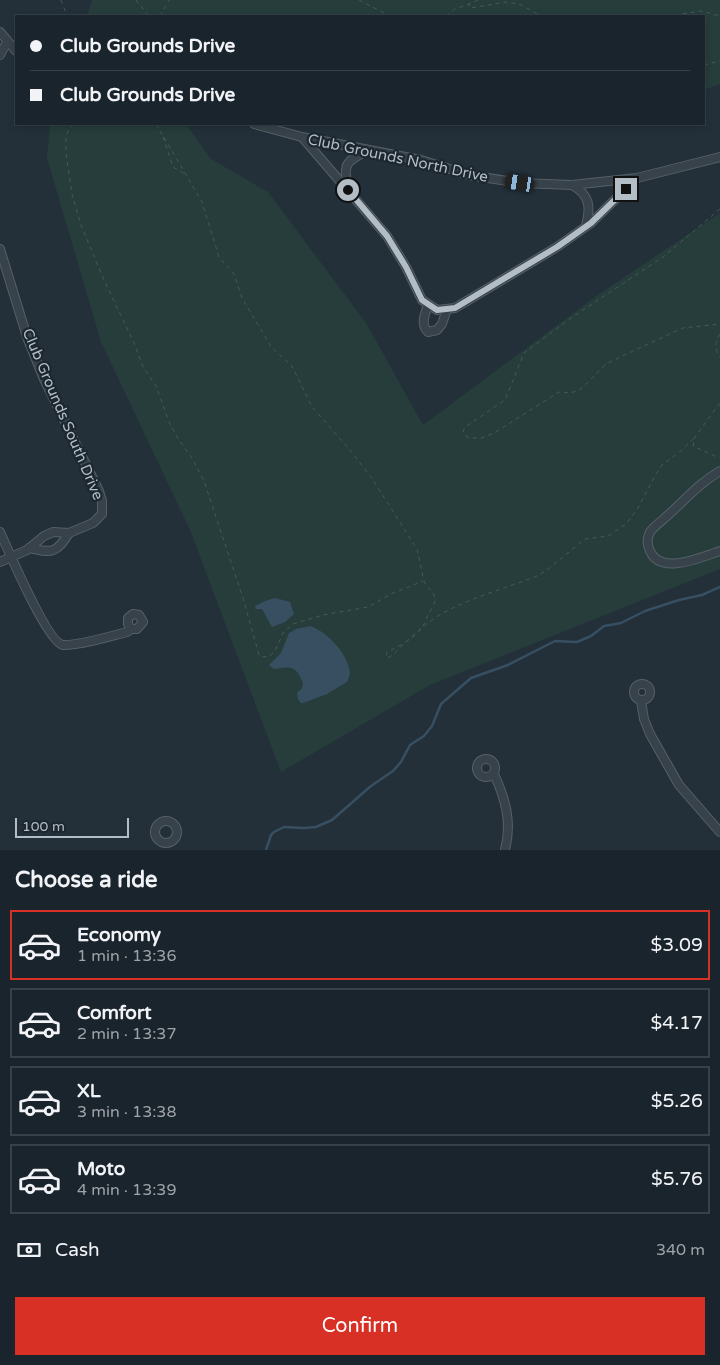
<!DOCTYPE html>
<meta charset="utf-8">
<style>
body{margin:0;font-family:"Varela Round",sans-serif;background:#273038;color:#f1f3f6;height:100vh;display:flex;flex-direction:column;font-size:19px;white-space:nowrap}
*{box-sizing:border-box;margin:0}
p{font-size:16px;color:#9fa4a9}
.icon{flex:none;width:28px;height:28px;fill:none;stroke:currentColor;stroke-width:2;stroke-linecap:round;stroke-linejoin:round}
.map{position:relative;height:850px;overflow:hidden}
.details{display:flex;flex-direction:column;background:#1a242c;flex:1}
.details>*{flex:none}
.banner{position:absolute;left:15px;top:15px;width:690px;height:110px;border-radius:0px;box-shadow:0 2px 8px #0003,0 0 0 1px #384148;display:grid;align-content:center;height:110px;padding:0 15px;background:#1a242c}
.scale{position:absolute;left:15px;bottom:12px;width:114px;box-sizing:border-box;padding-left:5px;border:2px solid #b2bdc6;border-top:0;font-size:14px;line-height:18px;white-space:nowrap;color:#b2bdc6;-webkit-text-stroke:4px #1c272f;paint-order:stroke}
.end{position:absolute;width:22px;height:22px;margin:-11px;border:6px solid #b2bdc6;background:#111;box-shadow:0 0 0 2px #111}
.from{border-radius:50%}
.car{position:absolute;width:15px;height:30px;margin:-15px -8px;border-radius:6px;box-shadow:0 0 4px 1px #0007;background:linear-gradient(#222 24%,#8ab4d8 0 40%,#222 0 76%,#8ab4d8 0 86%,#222 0)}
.banner b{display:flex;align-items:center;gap:18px;height:48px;font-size:19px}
.banner b+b{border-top:1px solid #384148}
.banner i{width:12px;height:12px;background:#f1f3f6}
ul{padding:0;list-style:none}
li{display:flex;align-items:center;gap:15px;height:70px;margin:0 10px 8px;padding:0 5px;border:2px solid #384148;border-radius:0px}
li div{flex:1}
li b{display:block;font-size:19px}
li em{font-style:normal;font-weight:600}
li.on{border-color:#d93025}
li>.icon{width:45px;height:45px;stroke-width:1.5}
h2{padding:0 15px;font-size:22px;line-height:60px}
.pay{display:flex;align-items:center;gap:12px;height:55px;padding:0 15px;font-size:19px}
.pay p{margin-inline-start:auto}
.primary-button{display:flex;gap:10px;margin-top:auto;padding:10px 15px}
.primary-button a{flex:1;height:58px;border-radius:0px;background:#d93025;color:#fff;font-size:20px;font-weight:600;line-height:58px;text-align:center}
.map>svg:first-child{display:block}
.green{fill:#263d3b}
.water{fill:#374f60}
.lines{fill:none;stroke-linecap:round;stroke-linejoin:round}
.stream{stroke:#374f60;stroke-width:2.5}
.minor-casing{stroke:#556068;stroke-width:10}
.path{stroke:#455958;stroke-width:1;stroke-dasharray:4 4;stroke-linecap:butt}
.minor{stroke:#37424a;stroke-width:8}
.route{stroke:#b2bdc6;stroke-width:6}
.labels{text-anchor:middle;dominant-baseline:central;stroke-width:4.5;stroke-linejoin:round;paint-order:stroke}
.street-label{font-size:15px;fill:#b2bdc6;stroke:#1c272f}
</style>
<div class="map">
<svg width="720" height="850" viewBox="0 0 720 850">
<rect width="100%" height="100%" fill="#23303a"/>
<!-- green -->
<g class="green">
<polygon points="92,0 720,0 720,84 704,90 704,16 87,16"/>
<polygon points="50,124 186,124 211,159 268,192 366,323 423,425 599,294 720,213 720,569 430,685 281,772 190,530 101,342 47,158"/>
</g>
<!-- water -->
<g class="water">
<polygon points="275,598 290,602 294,614 285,622 272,627 262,609 256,609 255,606 265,601"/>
<path d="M 310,626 C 328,632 349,655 350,674 L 347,682 L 327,694 L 303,703 L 301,703 L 298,699 L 297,693 L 302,688 L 303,683 C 296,666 292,666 274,669 L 269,665 L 281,653 L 289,633 L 296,629 Z"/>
</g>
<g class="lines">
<!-- stream -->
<polyline class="stream" points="266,850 271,835 274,832 284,827 304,828 316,827 332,820 371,786 393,771 401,762 410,745 424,736 432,726 441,704 471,678 508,665 555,641 577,642 591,636 604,626 621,623 645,611 679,600 702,595 720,587"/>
<defs>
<g id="minor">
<polyline points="0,32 16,51"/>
<polyline points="0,55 7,42"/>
<polyline points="254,124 302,137 421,160 469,175 520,183 572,185 637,178 720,157"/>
<polyline points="302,137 387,236 406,267 422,300 437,310 455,308 557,247 591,223 637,178"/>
<path d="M 572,185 C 590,195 591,207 586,226"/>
<path d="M 348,188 C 342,163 347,161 368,150"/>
<polyline points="0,249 27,337 44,379 99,491 102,501 102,514 93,523 69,533 53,532 44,536 27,550 0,562"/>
<path d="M 428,305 C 425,314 420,324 428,332 L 437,330 L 442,324 L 447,309"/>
<path d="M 720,471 C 699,483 685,500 667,516 C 662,521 654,526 650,532 C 647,538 647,545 650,551 C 661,576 701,557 720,551"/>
<path d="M 0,532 C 8,550 48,643 63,645 C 79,646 111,636 127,632 L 131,629 L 137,629 L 143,622 L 139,615 L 133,614 L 128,618 L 128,624 L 131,629"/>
<path d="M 29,548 C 52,553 56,554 69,533"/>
<circle cx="642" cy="692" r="8"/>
<polyline points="641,701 644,719 650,734 679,785 720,832"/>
<circle cx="486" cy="768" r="9"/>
<path d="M 494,774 C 506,800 512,823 505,850"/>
<circle cx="166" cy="832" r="11"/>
</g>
</defs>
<!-- minor casing -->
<use href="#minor" class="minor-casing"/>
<!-- path -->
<g class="path">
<polyline points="61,0 67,16"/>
<polyline points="136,0 149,16"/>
<polyline points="359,0 390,16"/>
<polyline points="478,0 469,4 470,8 506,2 519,4 541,16"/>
<polyline points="160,16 169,0"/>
<polyline points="446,16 455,9 469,4"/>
<polyline points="667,16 702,11 720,16"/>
<polyline points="704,65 720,61"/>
<polyline points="73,124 68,131 66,138 66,153 72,194 81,225 104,280 135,345 143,367 156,386 170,424 179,440 192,458 204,481 243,598 259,655 263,657 270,656 275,651 283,633 293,624 323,615 368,607 391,594 423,581"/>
<path d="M 156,124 L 202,202 L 219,257 L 234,274 L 242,298 L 272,348 L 292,366 L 312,407 L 349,449 L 371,477 L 417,549 C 419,555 423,580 425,583 C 429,589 434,592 435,599 C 435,604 431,609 429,613 C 427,617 426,620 424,624 C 419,636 398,647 387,652 L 386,657 L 390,657 C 408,641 425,622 447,611 C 473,597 509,587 537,576 L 547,570 L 585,539 L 608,536 L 626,524 L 638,508 L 656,474 L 662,465 L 681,451 L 695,437"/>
<polyline points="163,137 173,167 185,174"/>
<polyline points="720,209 663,257 571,318 524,353 505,400 465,427 463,431 467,437 471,438 482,438 494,433 559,392 571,393 581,389 606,364 633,351 683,328 720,324"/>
<path d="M 720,334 C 715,343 714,348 720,357"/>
<polyline points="720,403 695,437 693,446 715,456 720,457"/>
</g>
<!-- minor -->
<use href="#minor" class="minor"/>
</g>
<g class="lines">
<!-- route -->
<polyline class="route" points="348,190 387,236 406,267 422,300 437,310 455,308 557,247 591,223 626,189"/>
</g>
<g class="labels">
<!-- street labels -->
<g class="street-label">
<text transform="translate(398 158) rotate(12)">Club Grounds North Drive</text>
<text transform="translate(63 414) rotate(67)">Club Grounds South Drive</text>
</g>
</g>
</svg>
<div class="scale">100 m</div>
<i class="end from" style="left:348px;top:190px"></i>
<i class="end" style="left:626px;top:189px"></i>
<i class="car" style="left:520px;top:183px;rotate:279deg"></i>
<div class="banner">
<b><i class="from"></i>Club Grounds Drive</b>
<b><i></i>Club Grounds Drive</b>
</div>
</div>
<section class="details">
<h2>Choose a ride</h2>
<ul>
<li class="on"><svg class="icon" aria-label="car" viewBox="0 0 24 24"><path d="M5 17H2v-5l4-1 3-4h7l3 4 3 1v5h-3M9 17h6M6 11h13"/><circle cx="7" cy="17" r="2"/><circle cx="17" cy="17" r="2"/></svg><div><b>Economy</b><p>1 min · 13:36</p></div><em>$3.09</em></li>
<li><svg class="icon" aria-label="car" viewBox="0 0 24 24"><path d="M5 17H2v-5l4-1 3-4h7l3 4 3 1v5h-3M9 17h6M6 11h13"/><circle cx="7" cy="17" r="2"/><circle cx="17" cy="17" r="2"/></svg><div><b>Comfort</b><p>2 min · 13:37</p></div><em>$4.17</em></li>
<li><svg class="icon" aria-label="car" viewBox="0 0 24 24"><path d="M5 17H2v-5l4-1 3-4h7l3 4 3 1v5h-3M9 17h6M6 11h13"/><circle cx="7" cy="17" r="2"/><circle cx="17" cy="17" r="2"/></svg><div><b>XL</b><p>3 min · 13:38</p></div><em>$5.26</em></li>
<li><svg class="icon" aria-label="car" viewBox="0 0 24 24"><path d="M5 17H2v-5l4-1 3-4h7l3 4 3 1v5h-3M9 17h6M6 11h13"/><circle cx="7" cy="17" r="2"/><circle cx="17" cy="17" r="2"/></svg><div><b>Moto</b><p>4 min · 13:39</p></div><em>$5.76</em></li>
</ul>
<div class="pay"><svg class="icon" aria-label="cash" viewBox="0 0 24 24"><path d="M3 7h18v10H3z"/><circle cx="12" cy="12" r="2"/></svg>Cash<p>340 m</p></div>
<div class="primary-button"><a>Confirm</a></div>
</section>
